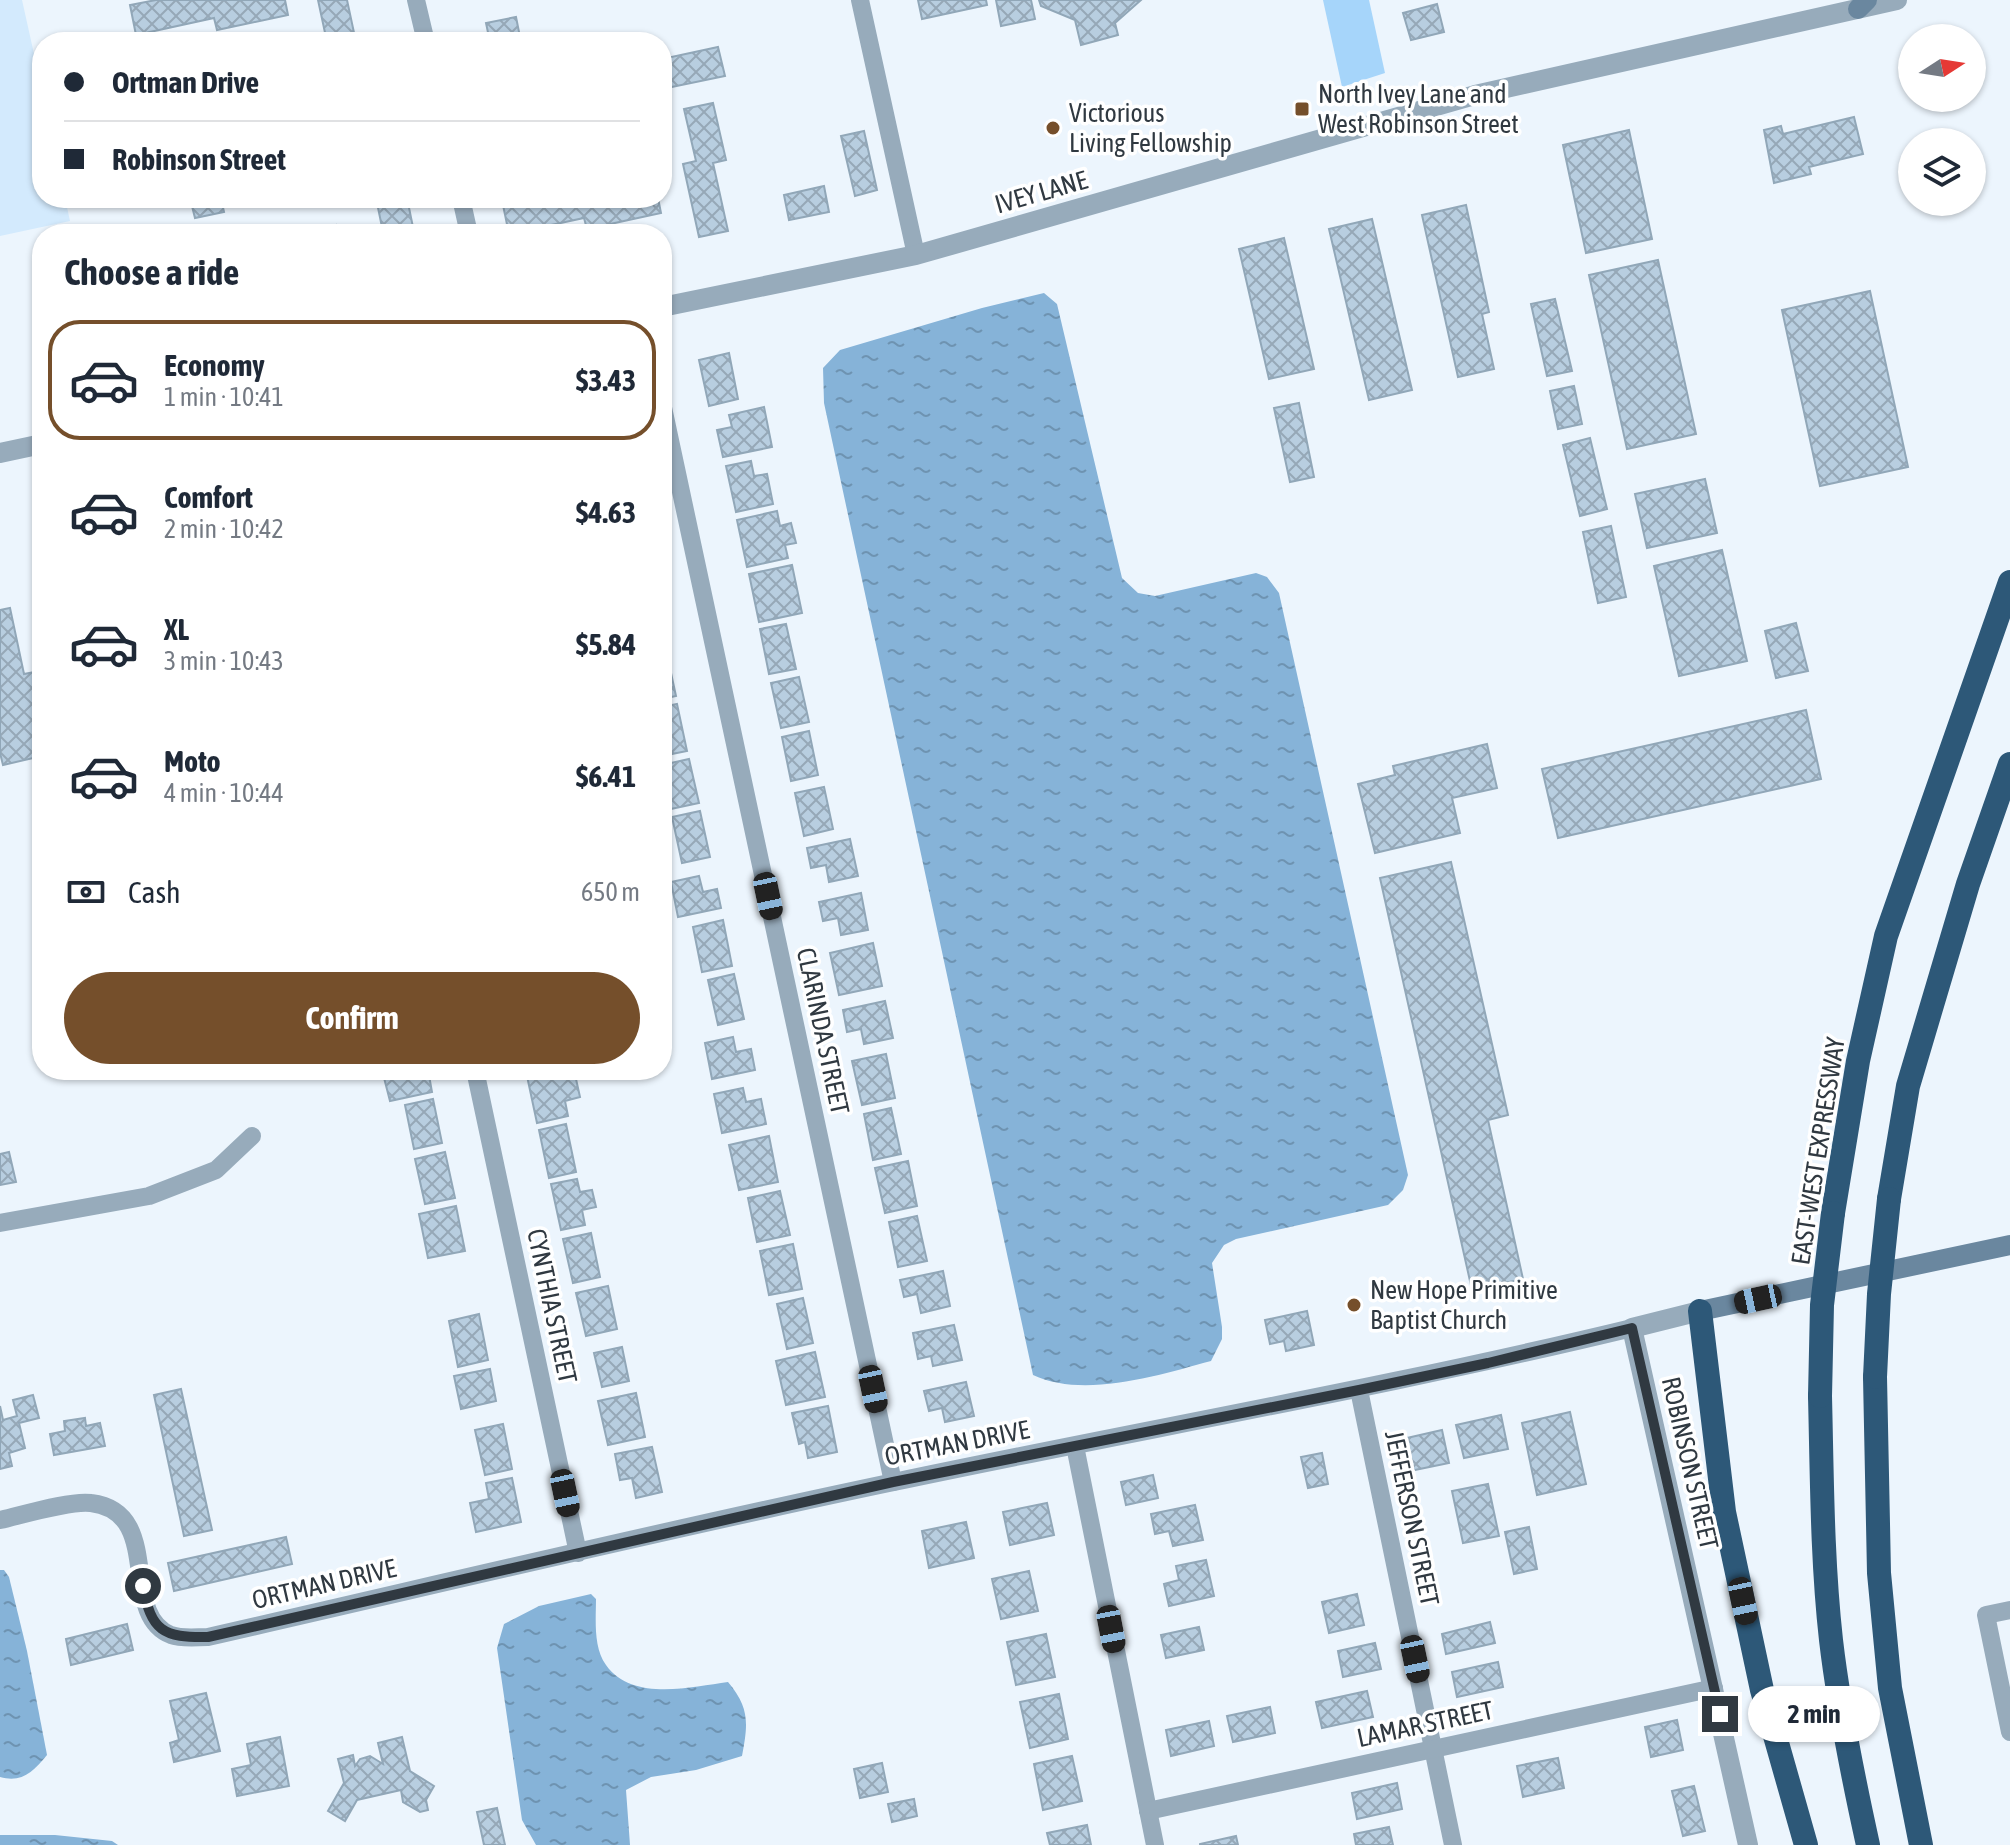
<!DOCTYPE html>
<meta charset="utf-8">
<style>
body{margin:0;font-family:"Asap Condensed",sans-serif;background:#f6f6f7;color:#1f2937;height:100vh;display:flex;flex-direction:column;font-size:30px;white-space:nowrap}
*{box-sizing:border-box;margin:0}
p{font-size:26px;color:#747a83}
.icon{flex:none;width:44px;height:44px;fill:none;stroke:currentColor;stroke-width:2;stroke-linecap:round;stroke-linejoin:round}
.map{position:relative;flex:1;overflow:hidden}
.sheet{position:absolute;left:32px;top:224px;width:640px;height:856px;display:flex;flex-direction:column;background:#fff;border-radius:32px;box-shadow:0 2px 6px #0004}
.sheet>*{flex:none}
.banner{position:absolute;left:32px;top:32px;width:640px;height:176px;border-radius:32px;box-shadow:0 2px 6px #0004;display:grid;align-content:center;height:176px;padding:0 32px;background:#fff}
.needle{width:52px;rotate:78deg}
.controls{position:absolute;left:1898px;top:24px;display:grid;gap:16px}
.controls a{display:grid;place-items:center;width:88px;height:88px;border-radius:50%;background:#fff;box-shadow:0 2px 6px #0004;font-size:40px}
.end{position:absolute;width:36px;height:36px;margin:-18px;border:10px solid #303941;background:#fff;box-shadow:0 0 0 4px #fff}
.from{border-radius:50%}
.bubble{position:absolute;height:56px;border-radius:28px;background:#fff;box-shadow:0 2px 6px #0004;font-size:26px;font-weight:700;line-height:56px;text-align:center}
.car{position:absolute;width:24px;height:48px;margin:-24px -12px;border-radius:10px;box-shadow:0 0 6px 2px #0007;background:linear-gradient(#222 24%,#8ab4d8 0 40%,#222 0 76%,#8ab4d8 0 86%,#222 0)}
.banner b{display:flex;align-items:center;gap:28px;height:76px;font-size:30px}
.banner b+b{border-top:2px solid #e0e1e3}
.banner i{width:20px;height:20px;background:#1f2937}
ul{padding:0;list-style:none}
li{display:flex;align-items:center;gap:24px;height:120px;margin:0 16px 12px;padding:0 16px;border:4px solid transparent;border-radius:32px}
li div{flex:1}
li b{display:block;font-size:30px}
li em{font-style:normal;font-weight:700}
li.current{border-color:#754f2b}
li>.icon{width:72px;height:72px;stroke-width:1.5}
h2{padding:0 32px;font-size:36px;line-height:96px}
.pay{display:flex;align-items:center;gap:20px;height:88px;padding:0 32px;font-size:30px}
.pay p{margin-inline-start:auto}
.primary-button{display:flex;gap:16px;margin-top:auto;padding:16px 32px}
.primary-button a{flex:1;height:92px;border-radius:48px;background:#754f2b;color:#fff;font-size:32px;font-weight:700;line-height:92px;text-align:center}
.map>svg:first-child{display:block}
.built{fill:#d3eafd}
.green{fill:#a6d5fa}
.water{fill:url(#water-ripples)}
.building{fill:url(#building-cross-hatch);stroke:#91a7b8;stroke-width:2}
.lines{fill:none;stroke-linecap:round;stroke-linejoin:round}
.minor{stroke:#97abbb;stroke-width:18}
.tertiary{stroke:#97abbb;stroke-width:20}
.secondary{stroke:#6a879f;stroke-width:20}
.motorway{stroke:#2d5878;stroke-width:24}
.motorway-bridge{stroke:#2d5878;stroke-width:24}
.route{stroke:#303941;stroke-width:10}
.poi-dot{fill:#754f2b;stroke:#fff;stroke-width:3}
.labels{text-anchor:middle;dominant-baseline:central;stroke-width:7;stroke-linejoin:round;paint-order:stroke}
.poi-label{font-size:26px;fill:#303941;stroke:#fff;text-anchor:start}
.street-label{font-size:26px;fill:#303941;stroke:#fff}
</style>
<div class="map">
<svg width="2010" height="1845" viewBox="0 0 2010 1845">
<defs>
<pattern id="water-ripples" width="26" height="14" patternUnits="userSpaceOnUse" patternTransform="scale(2)"><rect width="26" height="14" fill="#86b3d8"/><path d="M2 4q2-2 4 0t4 0M15 11q2-2 4 0t4 0" fill="none" stroke="#6e93b1"/></pattern>
<pattern id="building-cross-hatch" width="8" height="8" patternUnits="userSpaceOnUse" patternTransform="scale(2)"><rect width="8" height="8" fill="#b8cee0"/><path d="M0 0l8 8M0 8l8-8" fill="none" stroke="#96a8b7"/></pattern>
</defs>
<rect width="100%" height="100%" fill="#ecf5fd"/>
<!-- built -->
<polygon class="built" points="0,0 22,0 42,90 42,198 65,198 70,221 0,236"/>
<!-- green -->
<polygon class="green" points="1323,0 1369,0 1385,73 1342,87"/>
<!-- water -->
<g class="water">
<path d="M 1044,293 L 1057,304 L 1122,578 L 1138,593 L 1155,596 L 1256,573 L 1267,577 L 1279,593 L 1408,1175 L 1403,1190 L 1388,1205 L 1236,1239 L 1224,1245 L 1212,1263 L 1222,1327 L 1222,1339 L 1211,1361 C 1159,1375 1084,1399 1033,1375 L 824,403 L 823,368 L 840,350 L 982,308 Z"/>
<path d="M 0,1570 L 4,1570 L 9,1577 L 27,1651 L 47,1755 C 33,1772 22,1783 0,1777 Z"/>
<path d="M 591,1594 L 596,1599 C 596,1619 593,1647 606,1665 C 632,1702 691,1687 728,1682 C 750,1708 748,1724 742,1756 L 696,1770 L 651,1777 L 626,1790 L 630,1845 L 536,1845 L 522,1820 L 497,1648 L 504,1624 L 539,1606 Z"/>
<polygon points="0,1835 55,1835 112,1841 118,1845 0,1845"/>
</g>
<!-- building -->
<g class="building">
<polygon points="156,0 285,0 288,15 217,30 214,18 136,35 130,5"/>
<polygon points="318,0 347,0 356,42 327,42"/>
<polygon points="918,0 986,0 987,5 922,19"/>
<polygon points="996,0 1031,0 1035,19 1001,26"/>
<polygon points="1039,0 1141,0 1115,23 1118,35 1081,45 1075,20 1041,6"/>
<polygon points="1437,4 1444,32 1411,40 1403,13"/>
<polygon points="516,17 521,42 490,42 486,23"/>
<polygon points="718,47 725,76 662,89 662,59"/>
<polygon points="713,103 726,160 713,163 728,231 699,237 683,164 696,161 684,109"/>
<polygon points="1854,117 1863,154 1809,167 1811,174 1774,183 1764,130 1781,126 1783,134"/>
<polygon points="1629,130 1652,239 1586,253 1563,145"/>
<polygon points="864,131 877,190 855,196 841,136"/>
<polygon points="824,186 829,212 789,220 784,195"/>
<polygon points="190,198 221,198 224,212 195,218"/>
<polygon points="376,198 407,198 414,232 374,234 383,232"/>
<polygon points="536,198 658,198 661,213 587,229 584,218 509,234 503,205"/>
<polygon points="1466,205 1489,312 1482,314 1494,369 1458,377 1422,215"/>
<polygon points="1372,219 1412,390 1369,400 1329,229"/>
<polygon points="336,225 338,234 294,234"/>
<polygon points="1284,238 1314,369 1269,379 1239,249"/>
<polygon points="1658,260 1696,434 1627,449 1589,275"/>
<polygon points="1870,291 1908,467 1820,486 1782,310"/>
<polygon points="1555,299 1572,371 1547,376 1531,304"/>
<polygon points="729,353 738,399 709,406 699,360"/>
<polygon points="1574,386 1582,424 1558,429 1550,391"/>
<polygon points="1299,403 1314,477 1290,482 1274,408"/>
<polygon points="764,407 772,447 723,457 717,430 732,427 729,415"/>
<polygon points="1590,438 1607,509 1580,516 1563,445"/>
<polygon points="751,461 754,476 767,474 773,504 736,512 726,466"/>
<polygon points="1705,479 1717,533 1647,548 1635,494"/>
<polygon points="777,511 780,526 791,523 796,543 785,545 788,558 747,567 737,520"/>
<polygon points="1611,526 1626,597 1598,603 1583,532"/>
<polygon points="1722,550 1747,661 1679,676 1654,566"/>
<polygon points="792,565 802,613 759,622 749,574"/>
<polygon points="10,608 24,674 40,671 42,679 42,756 3,765 0,753 0,610"/>
<polygon points="1796,623 1808,671 1776,678 1765,631"/>
<polygon points="786,624 796,669 769,674 760,629"/>
<polygon points="666,650 676,696 662,699 662,651"/>
<polygon points="799,677 809,722 781,728 771,683"/>
<polygon points="677,704 687,751 662,756 662,707"/>
<polygon points="1806,710 1821,779 1558,838 1542,769"/>
<polygon points="809,731 818,775 791,781 782,737"/>
<polygon points="1487,744 1497,788 1452,798 1460,833 1375,853 1358,784 1395,775 1393,766"/>
<polygon points="689,759 699,803 666,810 662,794 662,765"/>
<polygon points="824,787 833,829 804,836 795,793"/>
<polygon points="700,811 710,857 682,863 672,817"/>
<polygon points="850,839 858,876 829,882 826,865 811,868 807,848"/>
<polygon points="1451,862 1508,1115 1488,1120 1523,1279 1472,1290 1380,878"/>
<polygon points="699,876 703,892 717,889 721,908 678,917 671,882"/>
<polygon points="861,893 868,930 841,935 838,918 823,921 819,902"/>
<polygon points="723,920 732,966 702,972 693,927"/>
<polygon points="873,943 882,986 839,995 830,953"/>
<polygon points="734,974 744,1019 718,1025 708,980"/>
<polygon points="885,1001 893,1038 864,1044 861,1029 847,1032 843,1010"/>
<polygon points="733,1037 736,1052 751,1049 755,1070 712,1079 705,1043"/>
<polygon points="886,1054 895,1098 862,1105 852,1061"/>
<polygon points="382,1070 407,1070 408,1073 428,1070 432,1092 390,1101"/>
<polygon points="557,1070 574,1070 580,1097 565,1101 568,1116 537,1123 527,1076"/>
<polygon points="743,1088 746,1102 761,1099 766,1124 722,1133 714,1094"/>
<polygon points="433,1099 442,1143 414,1149 405,1105"/>
<polygon points="891,1108 901,1154 873,1160 864,1114"/>
<polygon points="566,1124 576,1172 549,1178 539,1130"/>
<polygon points="769,1136 778,1182 739,1190 729,1145"/>
<polygon points="9,1152 16,1182 0,1185 0,1154"/>
<polygon points="445,1152 455,1198 425,1204 415,1159"/>
<polygon points="908,1161 917,1206 885,1213 875,1168"/>
<polygon points="577,1179 580,1192 592,1190 596,1207 582,1210 585,1225 561,1230 551,1184"/>
<polygon points="780,1191 790,1235 757,1242 748,1198"/>
<polygon points="456,1206 465,1251 428,1258 419,1214"/>
<polygon points="917,1216 927,1261 898,1267 889,1222"/>
<polygon points="591,1233 600,1277 573,1283 563,1239"/>
<polygon points="793,1244 802,1289 769,1295 760,1251"/>
<polygon points="943,1271 950,1306 921,1313 917,1294 904,1297 900,1280"/>
<polygon points="608,1286 617,1329 586,1336 576,1293"/>
<polygon points="803,1298 813,1343 787,1349 777,1304"/>
<polygon points="1307,1311 1314,1345 1286,1351 1284,1341 1270,1344 1265,1320"/>
<polygon points="479,1314 488,1360 458,1367 449,1321"/>
<polygon points="954,1325 962,1360 933,1366 931,1356 918,1359 913,1333"/>
<polygon points="622,1347 629,1381 602,1387 594,1353"/>
<polygon points="815,1352 825,1397 786,1405 776,1361"/>
<polygon points="490,1369 496,1401 461,1409 454,1376"/>
<polygon points="966,1382 974,1416 945,1422 942,1408 929,1411 924,1391"/>
<polygon points="181,1389 212,1530 184,1536 154,1395"/>
<polygon points="636,1393 645,1437 608,1445 598,1401"/>
<polygon points="33,1395 39,1418 19,1423 25,1448 9,1453 12,1466 0,1469 0,1406 3,1420 17,1416 13,1400"/>
<polygon points="828,1406 837,1452 808,1458 805,1442 799,1444 792,1413"/>
<polygon points="1570,1412 1586,1484 1537,1495 1522,1423"/>
<polygon points="1501,1415 1508,1449 1464,1458 1456,1425"/>
<polygon points="85,1418 86,1426 100,1423 105,1446 54,1455 50,1434 65,1431 64,1421"/>
<polygon points="503,1424 512,1469 485,1475 475,1430"/>
<polygon points="1442,1430 1449,1463 1405,1472 1398,1440"/>
<polygon points="652,1447 662,1492 636,1498 632,1478 620,1480 615,1454"/>
<polygon points="1322,1453 1328,1484 1308,1488 1301,1457"/>
<polygon points="1153,1475 1158,1498 1126,1505 1121,1482"/>
<polygon points="512,1478 521,1522 476,1532 470,1503 489,1499 486,1483"/>
<polygon points="1488,1484 1499,1536 1463,1543 1452,1491"/>
<polygon points="1047,1503 1054,1535 1010,1545 1003,1512"/>
<polygon points="1195,1505 1203,1540 1173,1546 1169,1531 1155,1534 1151,1514"/>
<polygon points="966,1522 974,1558 929,1568 922,1531"/>
<polygon points="1529,1527 1537,1569 1514,1574 1505,1532"/>
<polygon points="286,1537 292,1564 174,1591 168,1563"/>
<polygon points="1206,1560 1214,1596 1169,1606 1164,1584 1179,1580 1176,1566"/>
<polygon points="1029,1571 1038,1611 1001,1619 992,1579"/>
<polygon points="1357,1594 1364,1625 1329,1633 1322,1602"/>
<polygon points="1490,1622 1495,1643 1446,1654 1442,1634"/>
<polygon points="127,1624 133,1650 71,1665 66,1639"/>
<polygon points="1199,1627 1204,1650 1166,1658 1161,1635"/>
<polygon points="1046,1634 1055,1677 1016,1685 1007,1642"/>
<polygon points="1375,1643 1381,1669 1343,1677 1338,1651"/>
<polygon points="1498,1662 1503,1687 1457,1697 1452,1672"/>
<polygon points="1367,1691 1373,1717 1322,1728 1316,1702"/>
<polygon points="206,1693 220,1751 174,1762 170,1743 179,1740 170,1701"/>
<polygon points="1059,1694 1068,1739 1030,1748 1020,1702"/>
<polygon points="1270,1707 1275,1733 1233,1742 1227,1716"/>
<polygon points="1677,1720 1683,1750 1651,1757 1645,1727"/>
<polygon points="1209,1721 1214,1746 1171,1756 1166,1730"/>
<polygon points="280,1737 289,1786 237,1796 232,1769 251,1765 247,1744"/>
<polygon points="402,1737 410,1771 434,1786 426,1800 428,1810 420,1812 403,1802 401,1790 357,1800 345,1821 328,1811 344,1783 338,1759 353,1755 355,1766 360,1759 370,1756 383,1764 378,1743"/>
<polygon points="1072,1756 1082,1801 1043,1810 1034,1764"/>
<polygon points="1558,1758 1564,1788 1523,1797 1517,1766"/>
<polygon points="882,1763 888,1792 860,1798 854,1769"/>
<polygon points="1397,1783 1402,1809 1357,1819 1352,1793"/>
<polygon points="1694,1786 1705,1831 1683,1836 1672,1791"/>
<polygon points="914,1799 917,1816 892,1822 888,1804"/>
<polygon points="497,1808 505,1845 484,1845 477,1812"/>
<polygon points="1087,1825 1091,1845 1050,1845 1047,1833"/>
<polygon points="1389,1827 1393,1845 1356,1845 1354,1834"/>
<polygon points="1236,1836 1238,1845 1200,1845 1200,1844"/>
</g>
<g class="lines">
<!-- minor -->
<g class="minor">
<polyline points="416,0 426,42"/>
<polyline points="860,0 916,255"/>
<polyline points="461,198 469,234"/>
<polyline points="662,403 893,1482"/>
<polyline points="475,1070 578,1553"/>
<polyline points="0,1223 149,1196 216,1170 252,1136"/>
<polyline points="1359,1390 1453,1845"/>
<polyline points="1075,1446 1155,1845"/>
<path d="M 0,1520 C 22,1515 71,1500 91,1503 C 165,1512 118,1614 171,1635 C 182,1639 196,1637 208,1637 C 436,1585 664,1530 894,1482 C 1140,1430 1388,1387 1632,1328"/>
<polyline points="2010,1610 1986,1615 2010,1732"/>
<polyline points="1148,1811 1714,1688"/>
</g>
<!-- tertiary -->
<g class="tertiary">
<polyline points="662,307 916,255 1475,95 1897,0"/>
<polyline points="0,453 42,444"/>
<polyline points="1700,1311 1632,1328 1748,1845"/>
</g>
<!-- secondary -->
<g class="secondary">
<polyline points="1858,9 1867,0"/>
<polyline points="1700,1311 2010,1245"/>
</g>
<!-- motorway -->
<g class="motorway">
<polyline points="1889,1199 1908,1086 1968,884 2010,764"/>
<polyline points="1833,1213 1858,1061 1886,936 2010,582"/>
<polyline points="1700,1311 1724,1512 1762,1690 1806,1845"/>
<polyline points="1875,1377 1879,1573 1890,1688 1921,1845"/>
<path d="M 1820,1396 C 1822,1477 1822,1559 1831,1640 C 1839,1709 1853,1777 1868,1845"/>
</g>
<!-- motorway-bridge -->
<g class="motorway-bridge">
<polyline points="1875,1377 1879,1294 1889,1199"/>
<polyline points="1820,1396 1822,1305 1833,1213"/>
</g>
</g>
<g class="lines">
<!-- route -->
<path class="route" d="M 143,1586 C 151,1631 163,1638 208,1637 L 893,1482 L 1359,1390 L 1488,1363 L 1632,1328 L 1720,1714"/>
</g>
<!-- markers -->
<g class="poi-dot">
<rect x="1294" y="101" width="16" height="16" rx="4"/>
<circle cx="1053" cy="128" r="8"/>
<circle cx="1354" cy="1305" r="8"/>
</g>
<g class="labels">
<!-- poi labels -->
<g class="poi-label">
<text x="1318" y="94">North Ivey Lane and<tspan x="1318" dy="30">West Robinson Street</tspan></text>
<text x="1069" y="113">Victorious<tspan x="1069" dy="30">Living Fellowship</tspan></text>
<text x="1370" y="1290">New Hope Primitive<tspan x="1370" dy="30">Baptist Church</tspan></text>
</g>
<!-- street labels -->
<g class="street-label">
<text transform="translate(1041 192) rotate(-16)">IVEY LANE</text>
<text transform="translate(823 1031) rotate(78)">CLARINDA STREET</text>
<text transform="translate(1818 1151) rotate(-81)">EAST-WEST EXPRESSWAY</text>
<text transform="translate(552 1306) rotate(78)">CYNTHIA STREET</text>
<text transform="translate(957 1443) rotate(-11)">ORTMAN DRIVE</text>
<text transform="translate(1690 1463) rotate(77)">ROBINSON STREET</text>
<text transform="translate(1412 1518) rotate(78)">JEFFERSON STREET</text>
<text transform="translate(324 1584) rotate(-13)">ORTMAN DRIVE</text>
<text transform="translate(1425 1724) rotate(-12)">LAMAR STREET</text>
</g>
</g>
</svg>
<div class="controls">
<a><svg class="needle" viewBox="-14 -14 28 28"><path d="M0-13l5 13h-10z" fill="#e53935"/><path d="M0 13l5-13h-10z" fill="#747a83"/></svg></a>
<a><svg class="icon" aria-label="layers" viewBox="0 0 24 24"><path d="M12 4l9 5-9 5-9-5zM3 14l9 5 9-5"/></svg></a>
</div>
<i class="end from" style="left:143px;top:1586px"></i>
<i class="end" style="left:1720px;top:1714px"></i>
<div class="bubble" style="left:1748px;top:1686px;width:132px">2 min</div>
<i class="car" style="left:768px;top:896px;rotate:168deg"></i>
<i class="car" style="left:1758px;top:1299px;rotate:258deg"></i>
<i class="car" style="left:873px;top:1389px;rotate:168deg"></i>
<i class="car" style="left:565px;top:1493px;rotate:168deg"></i>
<i class="car" style="left:1743px;top:1601px;rotate:168deg"></i>
<i class="car" style="left:1111px;top:1629px;rotate:169deg"></i>
<i class="car" style="left:1415px;top:1659px;rotate:168deg"></i>
<div class="banner">
<b><i class="from"></i>Ortman Drive</b>
<b><i></i>Robinson Street</b>
</div>
<section class="sheet">
<h2>Choose a ride</h2>
<ul>
<li class="current"><svg class="icon" aria-label="car" viewBox="0 0 24 24"><path d="M5 17H2v-5l4-1 3-4h7l3 4 3 1v5h-3M9 17h6M6 11h13"/><circle cx="7" cy="17" r="2"/><circle cx="17" cy="17" r="2"/></svg><div><b>Economy</b><p>1 min · 10:41</p></div><em>$3.43</em></li>
<li><svg class="icon" aria-label="car" viewBox="0 0 24 24"><path d="M5 17H2v-5l4-1 3-4h7l3 4 3 1v5h-3M9 17h6M6 11h13"/><circle cx="7" cy="17" r="2"/><circle cx="17" cy="17" r="2"/></svg><div><b>Comfort</b><p>2 min · 10:42</p></div><em>$4.63</em></li>
<li><svg class="icon" aria-label="car" viewBox="0 0 24 24"><path d="M5 17H2v-5l4-1 3-4h7l3 4 3 1v5h-3M9 17h6M6 11h13"/><circle cx="7" cy="17" r="2"/><circle cx="17" cy="17" r="2"/></svg><div><b>XL</b><p>3 min · 10:43</p></div><em>$5.84</em></li>
<li><svg class="icon" aria-label="car" viewBox="0 0 24 24"><path d="M5 17H2v-5l4-1 3-4h7l3 4 3 1v5h-3M9 17h6M6 11h13"/><circle cx="7" cy="17" r="2"/><circle cx="17" cy="17" r="2"/></svg><div><b>Moto</b><p>4 min · 10:44</p></div><em>$6.41</em></li>
</ul>
<div class="pay"><svg class="icon" aria-label="cash" viewBox="0 0 24 24"><path d="M3 7h18v10H3z"/><circle cx="12" cy="12" r="2"/></svg>Cash<p>650 m</p></div>
<div class="primary-button"><a>Confirm</a></div>
</section>
</div>
